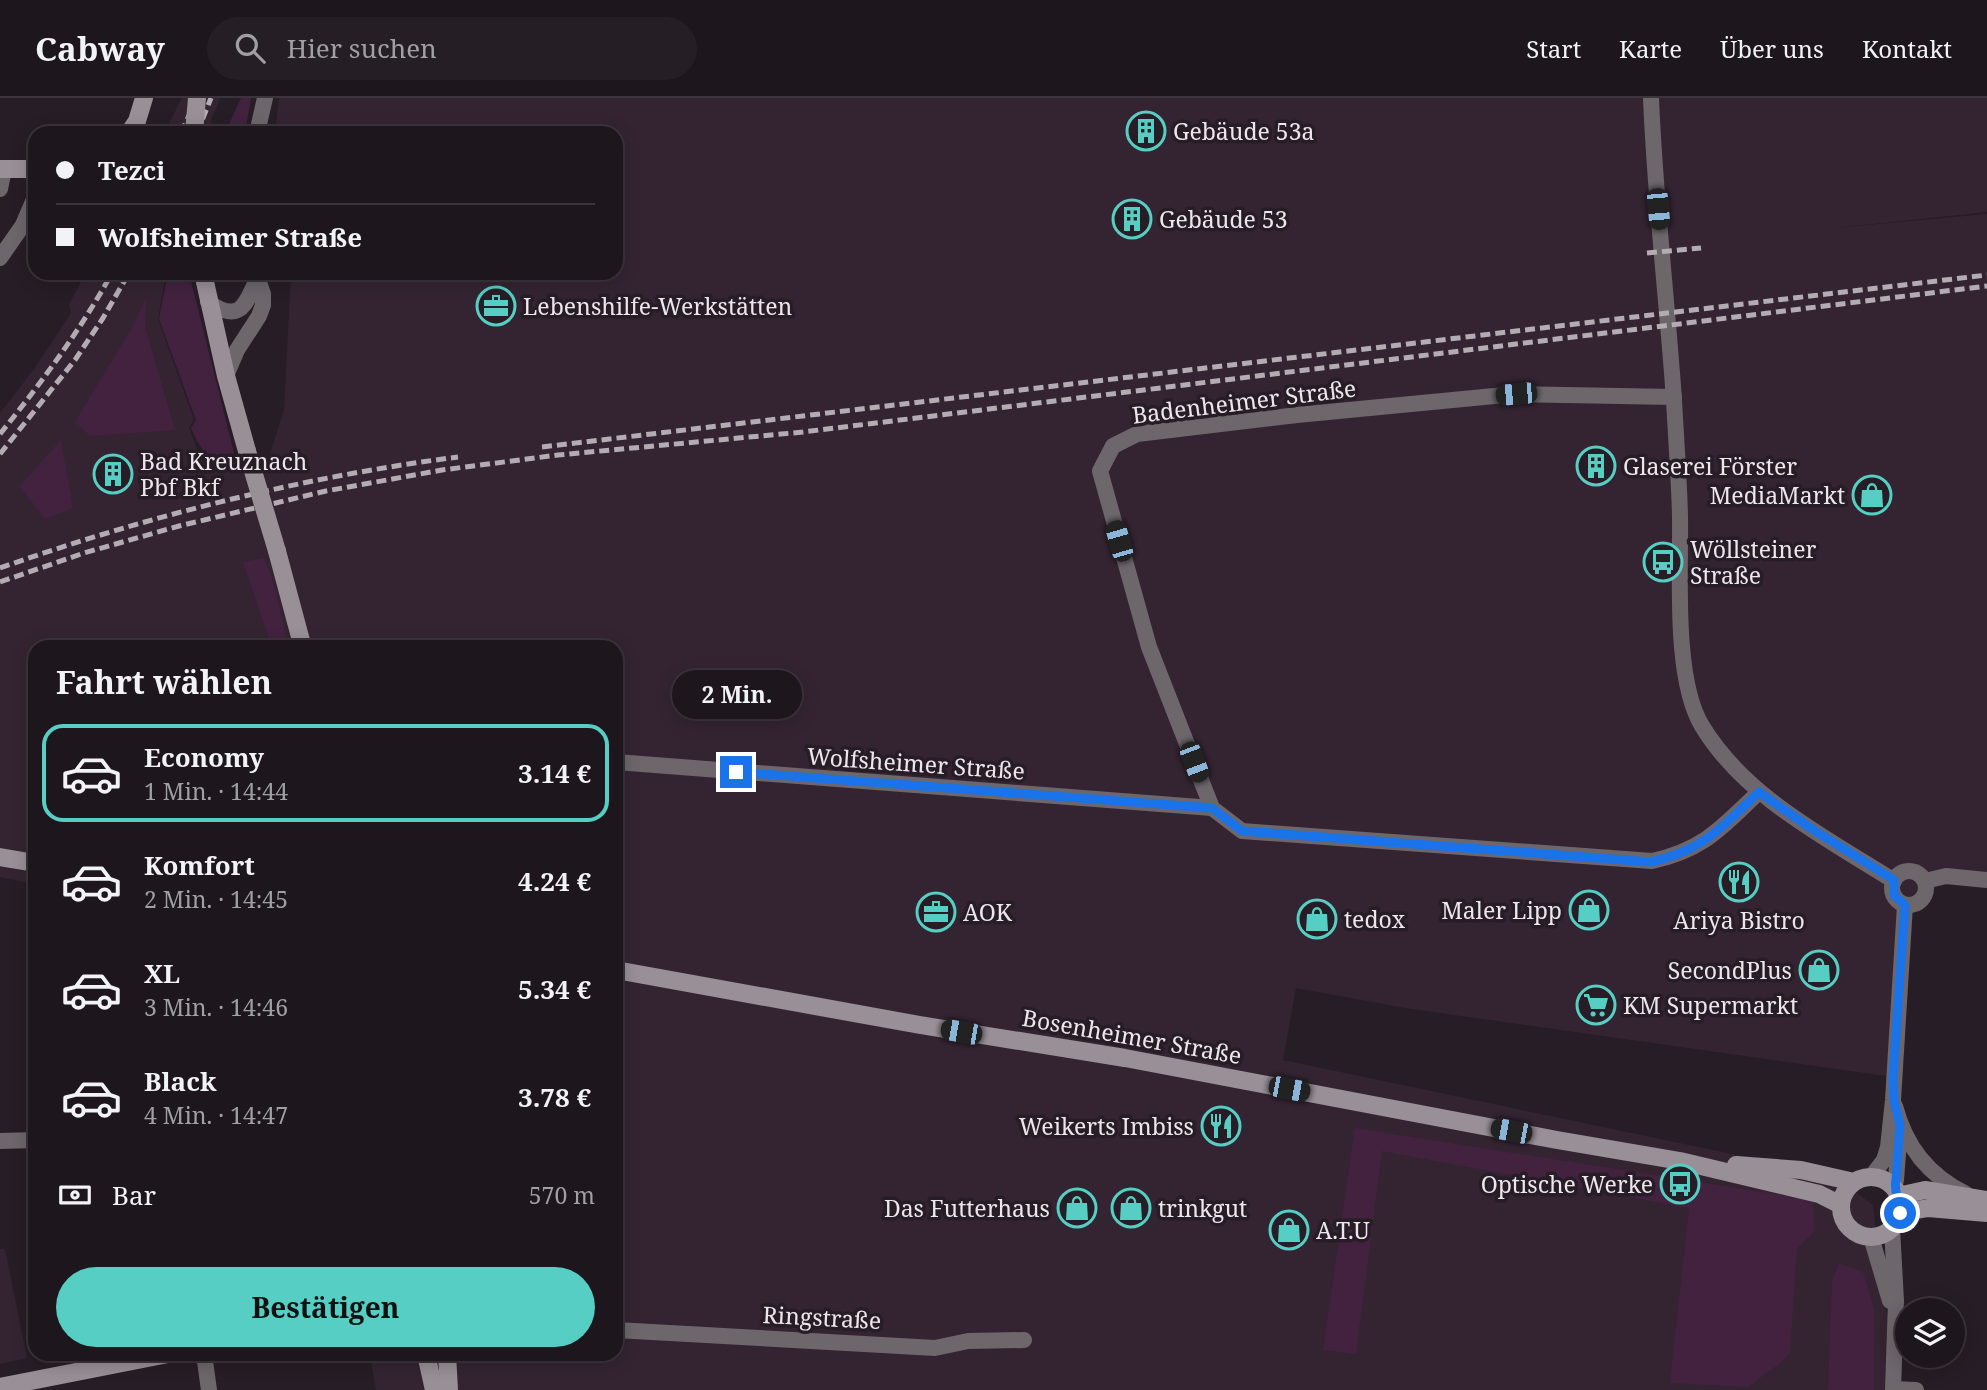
<!DOCTYPE html>
<html lang="de">
<meta charset="utf-8">
<style>
body{margin:0;font-family:"Noto Serif",serif;background:#251f25;color:#f1f3f6;height:100vh;display:flex;flex-direction:column;font-size:26px;white-space:nowrap}
*{box-sizing:border-box;margin:0}
p{font-size:23px;color:#a09fa3}
.icon{flex:none;width:38px;height:38px;fill:none;stroke:currentColor;stroke-width:2;stroke-linecap:round;stroke-linejoin:round}
.map{position:relative;flex:1;overflow:hidden}
.drawer{position:absolute;left:28px;top:542px;width:595px;height:721px;display:flex;flex-direction:column;background:#1d161c;border-radius:21px;box-shadow:0 4px 18px #0003,0 0 0 2px #3b353b}
.drawer>*{flex:none}
.hud{position:absolute;left:28px;top:28px;width:595px;height:154px;border-radius:21px;box-shadow:0 4px 18px #0003,0 0 0 2px #3b353b;display:grid;align-content:center;height:154px;padding:0 28px;background:#1d161c}
.controls{position:absolute;left:1895px;top:1200px;display:grid;gap:14px}
.controls a{display:grid;place-items:center;width:70px;height:70px;border-radius:50%;background:#1d161c;box-shadow:0 4px 18px #0003,0 0 0 2px #3b353b;font-size:35px}
.end{position:absolute;width:32px;height:32px;margin:-16px;border:9px solid #1a73e8;background:#fff;box-shadow:0 0 0 4px #fff}
.from{border-radius:50%}
.bubble{position:absolute;height:49px;border-radius:24px;background:#1d161c;box-shadow:0 4px 18px #0003,0 0 0 2px #3b353b;font-size:23px;font-weight:700;line-height:49px;text-align:center}
.car{position:absolute;width:21px;height:42px;margin:-21px -10px;border-radius:9px;box-shadow:0 0 5px 2px #0007;background:linear-gradient(#222 24%,#8ab4d8 0 40%,#222 0 76%,#8ab4d8 0 86%,#222 0)}
.hud b{display:flex;align-items:center;gap:24px;height:66px;font-size:26px}
.hud b+b{border-top:2px solid #3b353b}
.hud i{width:18px;height:18px;background:#f1f3f6}
ul{padding:0;list-style:none}
li{display:flex;align-items:center;gap:21px;height:98px;margin:0 14px 10px;padding:0 14px;border:4px solid transparent;border-radius:21px}
li div{flex:1}
li b{display:block;font-size:26px}
li em{font-style:normal;font-weight:700}
li.current{border-color:#56cec3}
li>.icon{width:63px;height:63px;stroke-width:1.5}
h2{padding:0 28px;font-size:32px;line-height:84px}
.pay{display:flex;align-items:center;gap:18px;height:77px;padding:0 28px;font-size:26px}
.pay p{margin-inline-start:auto}
.action{display:flex;gap:14px;margin-top:auto;padding:14px 28px}
.action a{flex:1;height:80px;border-radius:42px;background:#56cec3;color:#111;font-size:28px;font-weight:700;line-height:80px;text-align:center}
header{display:flex;align-items:center;gap:42px;box-sizing:border-box;height:98px;padding:0 35px;background:#1d161c;border-bottom:2px solid #3b353b}
header strong{font-size:33px}
nav{display:flex;gap:38px;margin-inline-start:auto;font-size:24px}
.search{width:490px;height:63px;background:#251f25;display:flex;align-items:center;gap:18px;box-sizing:border-box;padding:0 24px;border-radius:38px;color:#a09fa3;font-size:26px}
.map>svg:first-child{display:block}
.built{fill:#342432}
.green{fill:#42223f}
.lines{fill:none;stroke-linecap:round;stroke-linejoin:round}
.street{stroke:#6d676c;stroke-width:16}
.secondary{stroke:#988f97;stroke-width:18}
.rail{stroke:#b4acb3;stroke-width:5;stroke-dasharray:10 5;stroke-linecap:butt}
.secondary-bridge{stroke:#988f97;stroke-width:18}
.route{stroke:#1a73e8;stroke-width:9}
.labels{text-anchor:middle;dominant-baseline:central;stroke-width:7;stroke-linejoin:round;paint-order:stroke}
.poi-label{font-size:23px;fill:#ede6ec;stroke:#271d26;text-anchor:start}
.street-label{font-size:23px;fill:#ede6ec;stroke:#271d26}
</style>
<header>
<strong>Cabway</strong>
<div class="search"><svg class="icon" aria-label="search" viewBox="0 0 24 24"><circle cx="10" cy="10" r="6"/><path d="M15 15l6 6"/></svg>Hier suchen</div>
<nav><a>Start</a><a>Karte</a><a>Über uns</a><a>Kontakt</a></nav>
</header>
<div class="map">
<svg width="1987" height="1292" viewBox="0 0 1987 1292">
<rect width="100%" height="100%" fill="#271d26"/>
<!-- built -->
<g class="built">
<polygon points="182,0 220,0 211,22 212,35 164,35"/>
<polygon points="279,0 1987,0 1987,114 1835,130 1987,116 1987,782 1926,787 1923,800 1911,807 1893,979 1405,910 1296,890 1283,962 1833,1077 1873,1107 1883,1203 1893,1233 1893,1292 376,1292 370,1257 616,1256 616,550 35,550 35,786 0,779 0,315 34,271 71,215 69,206 86,175 166,175 158,221 194,322 189,330 198,353 216,364 267,365 284,312 291,175 616,175 616,35 275,35"/>
<polygon points="0,1151 5,1151 27,1260 0,1266"/>
</g>
<!-- green -->
<g class="green">
<polygon points="241,0 251,0 245,35 225,35"/>
<path d="M 168,175 L 189,175 L 236,363 C 208,362 202,355 191,330 L 196,322 L 159,221 Z"/>
<polygon points="146,200 145,229 175,332 90,338 75,324 133,228"/>
<polygon points="61,342 73,410 45,421 20,388"/>
<polygon points="264,460 272,480 289,549 272,549 243,464"/>
<polygon points="1355,1030 1813,1102 1814,1133 1797,1150 1790,1255 1783,1263 1748,1289 1670,1285 1689,1110 1382,1053 1356,1256 1323,1252"/>
<polygon points="1839,1165 1863,1174 1874,1210 1874,1292 1828,1292 1832,1184"/>
</g>
<g class="lines">
<!-- street -->
<g class="street">
<path d="M 1651,0 C 1655,101 1667,201 1674,302 C 1676,340 1679,379 1680,418 C 1681,474 1673,580 1702,628 C 1745,699 1825,739 1894,783"/>
<polyline points="257,35 265,0"/>
<polyline points="0,91 4,71"/>
<polyline points="0,160 23,127 35,99"/>
<path d="M 208,204 C 239,225 245,209 257,181"/>
<polyline points="226,278 237,252 259,218 263,207 263,196 256,175"/>
<path d="M 1674,299 L 1515,296 L 1297,317 L 1137,336 L 1113,348 L 1100,373 L 1149,549 L 1212,710 L 1242,733 L 1652,763 C 1704,752 1722,729 1759,694"/>
<polyline points="616,664 1212,710"/>
<circle cx="1909" cy="790" r="17"/>
<polyline points="1925,783 1946,778 1987,782"/>
<path d="M 1895,1008 C 1906,1049 1928,1077 1966,1096"/>
<polyline points="0,1043 35,1042"/>
<polyline points="1871,1079 1884,1062 1888,1049 1893,1002 1905,807"/>
<polyline points="1894,1090 1896,1082 1900,1030"/>
<polyline points="1892,1130 1896,1203 1893,1292"/>
<polyline points="1871,1139 1890,1203"/>
<polyline points="616,1232 935,1250 968,1243 1024,1242"/>
<polyline points="204,1256 209,1292"/>
<polyline points="1893,1291 1916,1292"/>
</g>
<!-- secondary -->
<g class="secondary">
<polyline points="129,35 137,23 144,0"/>
<polyline points="0,71 35,71"/>
<polyline points="203,175 226,278 247,353"/>
<polyline points="277,453 303,550"/>
<polyline points="0,759 35,765"/>
<polyline points="616,872 920,927 1125,960 1557,1042 1680,1063 1819,1096 1841,1107"/>
<polyline points="1736,1067 1801,1072 1854,1084"/>
<circle cx="1871" cy="1109" r="30"/>
<polyline points="1898,1098 1925,1092 1987,1102"/>
<polyline points="1900,1115 1928,1110 1987,1115"/>
<polyline points="426,1256 434,1292"/>
<polyline points="447,1256 449,1292"/>
<polyline points="0,1289 168,1256"/>
</g>
<!-- rail -->
<g class="rail">
<polyline points="181,35 197,0"/>
<polyline points="197,35 211,0"/>
<polyline points="1647,155 1701,150"/>
<path d="M 0,336 C 41,285 80,233 112,175"/>
<polyline points="542,349 1987,177"/>
<polyline points="0,356 75,262 103,220 129,175"/>
<path d="M 0,470 C 148,418 302,379 458,359"/>
<polyline points="0,484 84,455 179,428 326,393 442,372 558,357 803,334 1987,188"/>
</g>
<!-- secondary-bridge -->
<g class="secondary-bridge">
<polyline points="194,35 197,0"/>
<polyline points="247,353 277,453"/>
</g>
</g>
<g class="lines">
<!-- route -->
<path class="route" d="M 736,674 L 1212,710 L 1242,733 L 1651,764 C 1704,752 1722,729 1759,694 L 1812,731 L 1894,782 L 1894,797 L 1905,807 L 1893,979 L 1894,1002 L 1900,1027 L 1896,1082 C 1893,1093 1900,1103 1900,1115"/>
</g>
<!-- icons -->
<defs>
<symbol id="building-ring" viewBox="-11 -11 22 22"><circle r="9.5" fill="#271d26" stroke="#56cec3" stroke-width="1.5"/><path d="M-4-6H4V6H1V3H-1V6H-4ZM-2.5-4.3h1.7v1.8h-1.7ZM.8-4.3h1.7v1.8H.8ZM-2.5-1h1.7V.8h-1.7ZM.8-1h1.7V.8H.8Z" fill="#56cec3"/></symbol>
<symbol id="office-ring" viewBox="-11 -11 22 22"><circle r="9.5" fill="#271d26" stroke="#56cec3" stroke-width="1.5"/><path d="M-6-3h4V-5.5h4V-3h4V5H-6ZM-1-4.5V-3h2v-1.5ZM-6 0V1H6V0Z" fill="#56cec3"/></symbol>
<symbol id="shop-ring" viewBox="-11 -11 22 22"><circle r="9.5" fill="#271d26" stroke="#56cec3" stroke-width="1.5"/><path d="M-5-2.5h2.3a2.7 3.5 0 0 1 5.4 0H5L5.5 6h-11ZM-1.5-2.5h3a1.5 2.3 0 0 0-3 0Z" fill="#56cec3"/></symbol>
<symbol id="bus-ring" viewBox="-11 -11 22 22"><circle r="9.5" fill="#271d26" stroke="#56cec3" stroke-width="1.5"/><path d="M-5-6H5V4H4V6H2V4H-2V6H-4V4H-5ZM-3.5-4V0h7V-4ZM-3.5 1.2v1.5H-2V1.2ZM2 1.2v1.5H3.5V1.2Z" fill="#56cec3"/></symbol>
<symbol id="restaurant-ring" viewBox="-11 -11 22 22"><circle r="9.5" fill="#271d26" stroke="#56cec3" stroke-width="1.5"/><path d="M-5-6h1v4h1v-4h1v4h1v-4h1v5L-1.5 .5V6h-2V.5L-5-1ZM5-6V6H3V1.5H1.5Q1.5-4 5-6Z" fill="#56cec3"/></symbol>
<symbol id="supermarket-ring" viewBox="-11 -11 22 22"><circle r="9.5" fill="#271d26" stroke="#56cec3" stroke-width="1.5"/><path d="M-6-5.5h2.5l.6 2H6L4.5 2H-2.5L-4.4-4H-6ZM-1.5 3.2a1.3 1.3 0 1 0 .1 0ZM3 3.2a1.3 1.3 0 1 0 .1 0Z" fill="#56cec3"/></symbol>
</defs>
<g fill-rule="evenodd">
<use href="#building-ring" x="1124" y="11" width="44" height="44"/>
<use href="#building-ring" x="1110" y="99" width="44" height="44"/>
<use href="#office-ring" x="474" y="186" width="44" height="44"/>
<use href="#building-ring" x="1574" y="346" width="44" height="44"/>
<use href="#building-ring" x="91" y="354" width="44" height="44"/>
<use href="#shop-ring" x="1850" y="375" width="44" height="44"/>
<use href="#bus-ring" x="1641" y="442" width="44" height="44"/>
<use href="#restaurant-ring" x="1717" y="762" width="44" height="44"/>
<use href="#shop-ring" x="1567" y="790" width="44" height="44"/>
<use href="#office-ring" x="914" y="792" width="44" height="44"/>
<use href="#shop-ring" x="1295" y="799" width="44" height="44"/>
<use href="#shop-ring" x="1797" y="850" width="44" height="44"/>
<use href="#supermarket-ring" x="1574" y="885" width="44" height="44"/>
<use href="#restaurant-ring" x="1199" y="1006" width="44" height="44"/>
<use href="#bus-ring" x="1658" y="1064" width="44" height="44"/>
<use href="#shop-ring" x="1055" y="1088" width="44" height="44"/>
<use href="#shop-ring" x="1109" y="1088" width="44" height="44"/>
<use href="#shop-ring" x="1267" y="1110" width="44" height="44"/>
</g>
<g class="labels">
<!-- poi labels -->
<g class="poi-label">
<text x="1173" y="33">Gebäude 53a</text>
<text x="1159" y="121">Gebäude 53</text>
<text x="523" y="208">Lebenshilfe-Werkstätten</text>
<text x="140" y="363">Bad Kreuznach<tspan x="140" dy="26">Pbf Bkf</tspan></text>
<text x="1623" y="368">Glaserei Förster</text>
<text x="1845" y="397" text-anchor="end">MediaMarkt</text>
<text x="1690" y="451">Wöllsteiner<tspan x="1690" dy="26">Straße</tspan></text>
<text x="1562" y="812" text-anchor="end">Maler Lipp</text>
<text x="963" y="814">AOK</text>
<text x="1344" y="821">tedox</text>
<text x="1739" y="822" text-anchor="middle">Ariya Bistro</text>
<text x="1792" y="872" text-anchor="end">SecondPlus</text>
<text x="1623" y="907">KM Supermarkt</text>
<text x="1194" y="1028" text-anchor="end">Weikerts Imbiss</text>
<text x="1653" y="1086" text-anchor="end">Optische Werke</text>
<text x="1050" y="1110" text-anchor="end">Das Futterhaus</text>
<text x="1158" y="1110">trinkgut</text>
<text x="1316" y="1132">A.T.U</text>
</g>
<!-- street labels -->
<g class="street-label">
<text transform="translate(1244 303) rotate(-7)">Badenheimer Straße</text>
<text transform="translate(916 665) rotate(4)">Wolfsheimer Straße</text>
<text transform="translate(1132 938) rotate(10)">Bosenheimer Straße</text>
<text transform="translate(822 1219) rotate(3)">Ringstraße</text>
</g>
</g>
</svg>
<div class="controls">
<a><svg class="icon" aria-label="layers" viewBox="0 0 24 24"><path d="M12 4l9 5-9 5-9-5zM3 14l9 5 9-5"/></svg></a>
</div>
<i class="end from" style="left:1900px;top:1115px"></i>
<i class="end" style="left:736px;top:674px"></i>
<div class="bubble" style="left:672px;top:572px;width:130px">2 Min.</div>
<i class="car" style="left:1658px;top:111px;rotate:175deg"></i>
<i class="car" style="left:1516px;top:296px;rotate:265deg"></i>
<i class="car" style="left:1119px;top:443px;rotate:344deg"></i>
<i class="car" style="left:1194px;top:664px;rotate:159deg"></i>
<i class="car" style="left:961px;top:934px;rotate:280deg"></i>
<i class="car" style="left:1289px;top:991px;rotate:101deg"></i>
<i class="car" style="left:1511px;top:1033px;rotate:281deg"></i>
<div class="hud">
<b><i class="from"></i>Tezci</b>
<b><i></i>Wolfsheimer Straße</b>
</div>
<section class="drawer">
<h2>Fahrt wählen</h2>
<ul>
<li class="current"><svg class="icon" aria-label="car" viewBox="0 0 24 24"><path d="M5 17H2v-5l4-1 3-4h7l3 4 3 1v5h-3M9 17h6M6 11h13"/><circle cx="7" cy="17" r="2"/><circle cx="17" cy="17" r="2"/></svg><div><b>Economy</b><p>1 Min. · 14:44</p></div><em>3.14 €</em></li>
<li><svg class="icon" aria-label="car" viewBox="0 0 24 24"><path d="M5 17H2v-5l4-1 3-4h7l3 4 3 1v5h-3M9 17h6M6 11h13"/><circle cx="7" cy="17" r="2"/><circle cx="17" cy="17" r="2"/></svg><div><b>Komfort</b><p>2 Min. · 14:45</p></div><em>4.24 €</em></li>
<li><svg class="icon" aria-label="car" viewBox="0 0 24 24"><path d="M5 17H2v-5l4-1 3-4h7l3 4 3 1v5h-3M9 17h6M6 11h13"/><circle cx="7" cy="17" r="2"/><circle cx="17" cy="17" r="2"/></svg><div><b>XL</b><p>3 Min. · 14:46</p></div><em>5.34 €</em></li>
<li><svg class="icon" aria-label="car" viewBox="0 0 24 24"><path d="M5 17H2v-5l4-1 3-4h7l3 4 3 1v5h-3M9 17h6M6 11h13"/><circle cx="7" cy="17" r="2"/><circle cx="17" cy="17" r="2"/></svg><div><b>Black</b><p>4 Min. · 14:47</p></div><em>3.78 €</em></li>
</ul>
<div class="pay"><svg class="icon" aria-label="cash" viewBox="0 0 24 24"><path d="M3 7h18v10H3z"/><circle cx="12" cy="12" r="2"/></svg>Bar<p>570 m</p></div>
<div class="action"><a>Bestätigen</a></div>
</section>
</div>
